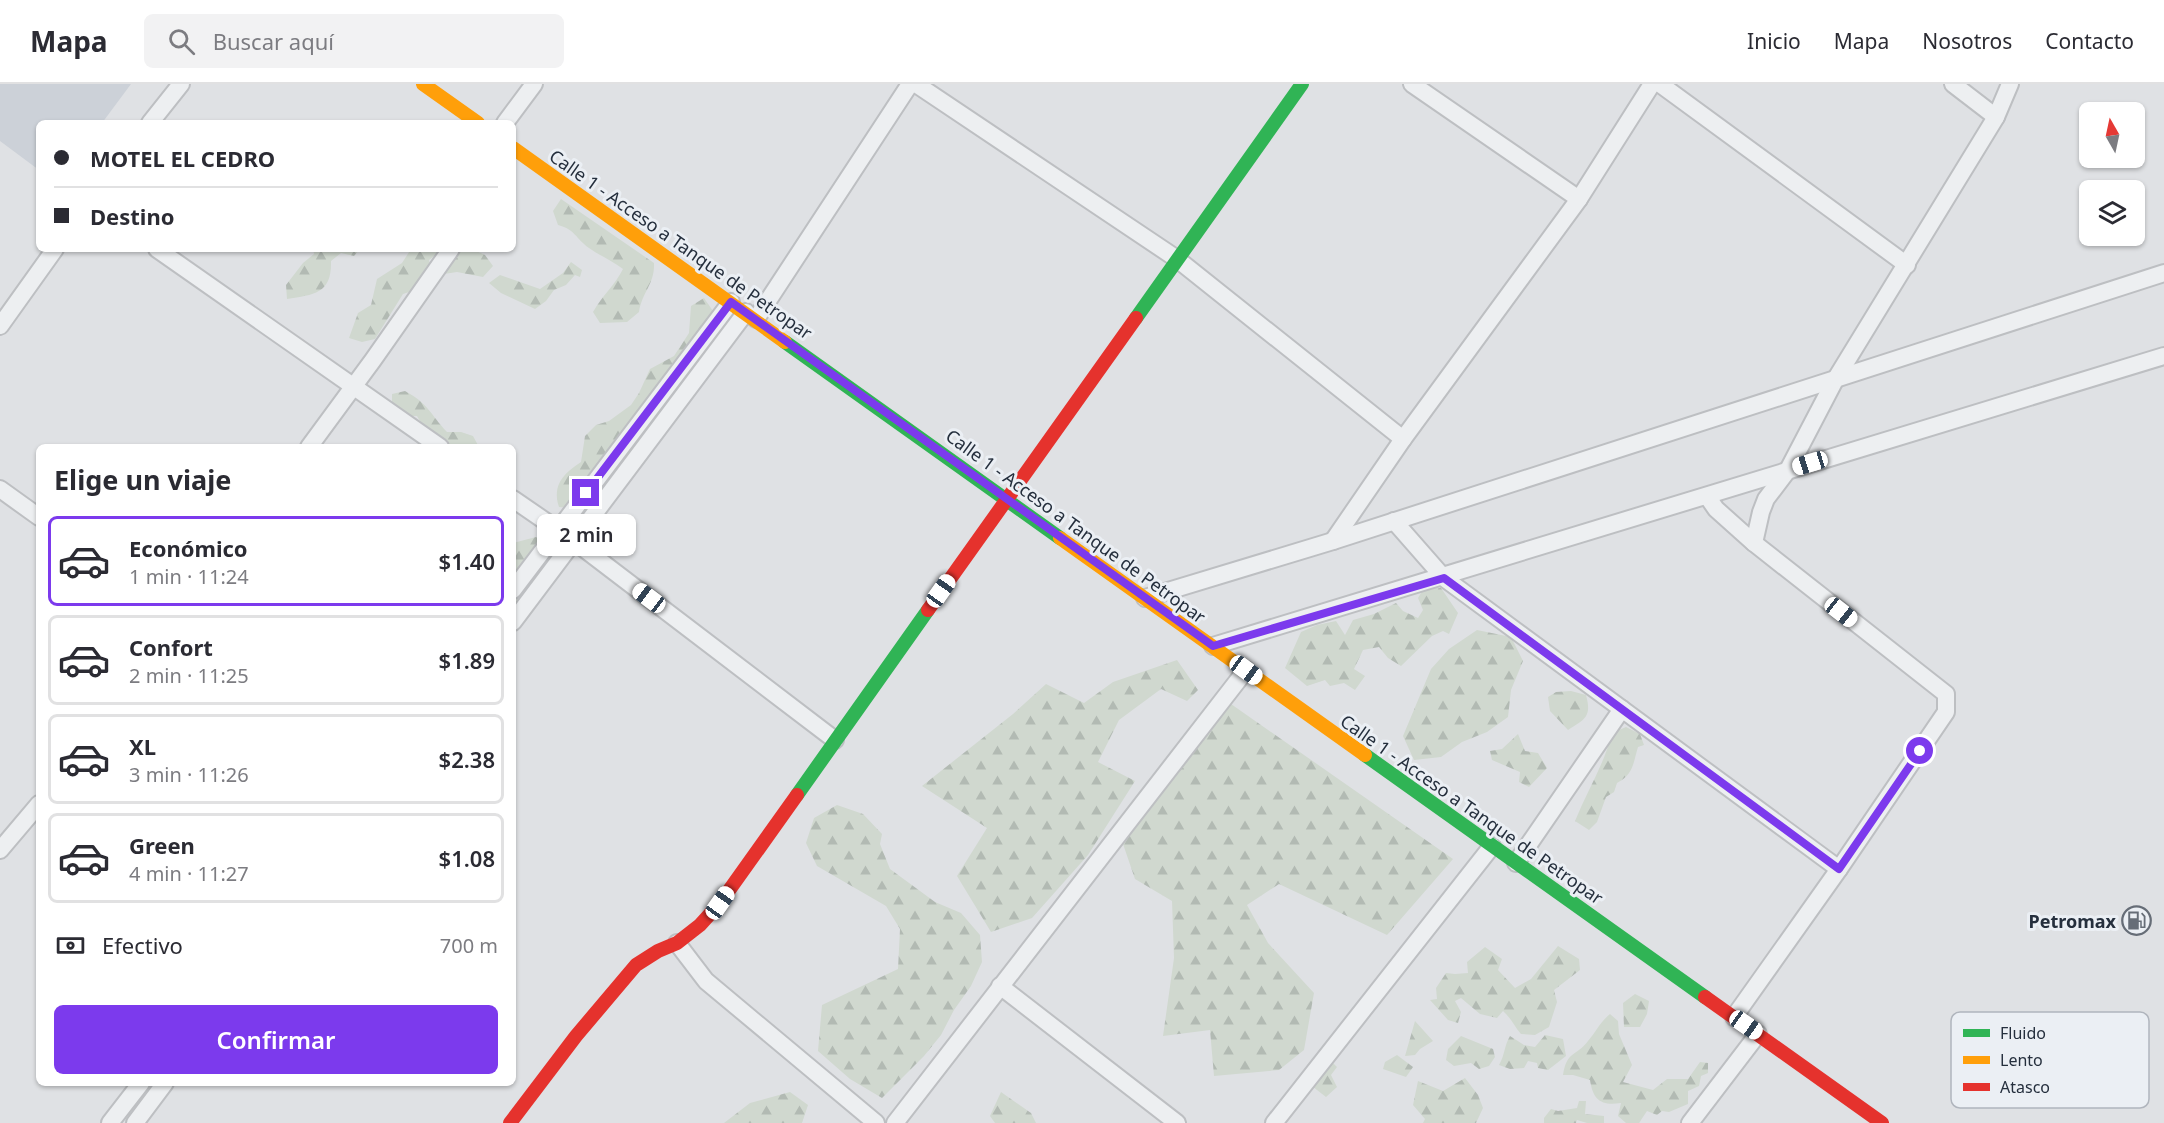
<!DOCTYPE html>
<html lang="es">
<meta charset="utf-8">
<style>
body{margin:0;font-family:"Noto Sans",sans-serif;background:#f2f2f3;color:#2b2b33;height:100vh;display:flex;flex-direction:column;font-size:22px;white-space:nowrap}
*{box-sizing:border-box;margin:0}
p{font-size:20px;color:#7c7c81}
.icon{flex:none;width:33px;height:33px;fill:none;stroke:currentColor;stroke-width:2;stroke-linecap:round;stroke-linejoin:round}
.map{position:relative;flex:1;overflow:hidden}
.sheet{position:absolute;left:36px;top:360px;width:480px;height:642px;display:flex;flex-direction:column;background:#fff;border-radius:9px;box-shadow:0 2px 4px #0004}
.sheet>*{flex:none}
.banner{position:absolute;left:36px;top:36px;width:480px;height:132px;border-radius:9px;box-shadow:0 2px 4px #0004;display:grid;align-content:center;height:132px;padding:0 18px;background:#fff}
.needle{width:39px;rotate:351deg}
.fabs{position:absolute;left:2079px;top:18px;display:grid;gap:12px}
.fabs a{display:grid;place-items:center;width:66px;height:66px;border-radius:9px;background:#fff;box-shadow:0 2px 4px #0004;font-size:30px}
.end{position:absolute;width:27px;height:27px;margin:-14px;border:8px solid #7c3aed;background:#fff;box-shadow:0 0 0 3px #fff}
.from{border-radius:50%}
.bubble{position:absolute;height:42px;border-radius:9px;background:#fff;box-shadow:0 2px 4px #0004;font-size:20px;font-weight:600;line-height:42px;text-align:center}
.car{position:absolute;width:18px;height:36px;margin:-18px -9px;border-radius:8px;box-shadow:0 0 4px 2px #0007;background:linear-gradient(#fff 24%,#345 0 40%,#fff 0 76%,#345 0 86%,#fff 0)}
.banner b{display:flex;align-items:center;gap:21px;height:57px;font-size:22px}
.banner b+b{border-top:2px solid #e1e1e2}
.banner i{width:15px;height:15px;background:#2b2b33}
ul{padding:0;list-style:none}
li{display:flex;align-items:center;gap:18px;height:90px;margin:0 12px 9px;padding:0 6px;border:3px solid #e1e1e2;border-radius:9px}
li div{flex:1}
li b{display:block;font-size:22px}
li em{font-style:normal;font-weight:600}
li.active{border-color:#7c3aed}
li>.icon{width:54px;height:54px;stroke-width:1.5}
h2{padding:0 18px;font-size:27px;line-height:72px}
.pay{display:flex;align-items:center;gap:15px;height:66px;padding:0 18px;font-size:22px}
.pay p{margin-inline-start:auto}
.primary-button{display:flex;gap:12px;margin-top:auto;padding:12px 18px}
.primary-button a{flex:1;height:69px;border-radius:9px;background:#7c3aed;color:#fff;font-size:24px;font-weight:600;line-height:69px;text-align:center}
header{display:flex;align-items:center;gap:36px;box-sizing:border-box;height:84px;padding:0 30px;background:#fff;border-bottom:2px solid #e1e1e2}
header strong{font-size:28px}
nav{display:flex;gap:33px;margin-inline-start:auto;font-size:21px}
.search{width:420px;height:54px;background:#f2f2f3;display:flex;align-items:center;gap:15px;box-sizing:border-box;padding:0 21px;border-radius:9px;color:#7c7c81;font-size:22px}
.map>svg:first-child{display:block}
.built{fill:#ccd1d8}
.forest{fill:url(#forest-firs)}
.lines{fill:none;stroke-linecap:round;stroke-linejoin:round}
.street-casing{stroke:#bdbfc2;stroke-width:20}
.street{stroke:#edeff1;stroke-width:16}
.fast{stroke:#30b455;stroke-width:14}
.slow{stroke:#ff9f0a;stroke-width:14}
.jam{stroke:#e5322d;stroke-width:14}
.route{stroke:#7c3aed;stroke-width:8}
.labels{text-anchor:middle;dominant-baseline:central;stroke-width:6;stroke-linejoin:round;paint-order:stroke}
.street-label{font-size:18px;fill:#252f3d;stroke:#ebeff4}
.poi-label{font-size:18px;font-weight:bold;fill:#252f3d;stroke:#ebeff4;text-anchor:end}
.key{fill:#ebeff4;stroke:#b0b5bd;stroke-width:1.5}
.key-label{font-size:16px;fill:#252f3d}
</style>
<header>
<strong>Mapa</strong>
<div class="search"><svg class="icon" aria-label="search" viewBox="0 0 24 24"><circle cx="10" cy="10" r="6"/><path d="M15 15l6 6"/></svg>Buscar aquí</div>
<nav><a>Inicio</a><a>Mapa</a><a>Nosotros</a><a>Contacto</a></nav>
</header>
<div class="map">
<svg width="2164" height="1039" viewBox="0 0 2164 1039">
<defs>
<pattern id="forest-firs" width="22" height="20" patternUnits="userSpaceOnUse" patternTransform="scale(1.5)"><rect width="22" height="20" fill="#d0d8cf"/><path d="M5 1l3.5 6h-7zM16 11l3.5 6h-7z" fill="#b2bab3"/></pattern>
</defs>
<rect width="100%" height="100%" fill="#dfe1e4"/>
<!-- built -->
<polygon class="built" points="0,0 131,0 102,39 39,39 39,86 0,57"/>
<!-- forest -->
<g class="forest">
<path d="M 561,115 L 654,179 C 655,200 642,208 639,228 L 627,238 L 600,239 L 593,228 C 602,212 615,201 623,185 C 613,177 600,172 589,164 C 575,154 576,146 558,141 L 553,127 Z"/>
<path d="M 313,165 L 360,165 L 354,172 L 341,169 L 331,177 C 332,209 315,211 287,215 L 286,201 L 303,179 L 314,170 Z"/>
<polygon points="411,165 472,165 485,171 493,182 483,193 457,188 444,190 437,178 441,167 429,176 432,190 427,202 403,210 375,255 362,258 349,254 358,229 371,221 377,195 402,179"/>
<polygon points="571,178 582,186 580,193 575,191 566,201 554,206 546,217 535,225 501,209 489,199 500,191 540,205 563,189"/>
<path d="M 704,214 C 712,226 722,236 718,251 C 714,264 702,269 694,279 C 684,291 676,318 666,327 C 663,329 657,331 653,332 L 641,356 L 631,367 L 630,380 L 619,388 L 606,392 L 598,402 L 594,415 L 585,426 L 559,423 C 552,401 563,390 581,378 L 585,352 L 596,341 L 609,337 L 631,321 L 639,309 L 650,285 L 674,272 L 689,249 L 691,222 Z"/>
<path d="M 405,307 C 429,320 430,330 447,348 L 461,348 L 473,352 L 479,363 L 453,363 C 440,350 426,349 417,332 L 403,332 L 392,323 L 392,310 Z"/>
<polygon points="536,453 562,463 513,546 513,459"/>
<polygon points="1424,504 1441,504 1458,529 1449,550 1443,547 1432,552 1401,582 1388,574 1379,563 1363,566 1354,585 1365,592 1355,606 1344,599 1330,602 1325,596 1307,602 1285,584 1301,548 1317,541 1336,537 1345,551 1353,536 1374,530 1396,519 1403,527 1418,534 1423,526 1418,514"/>
<polygon points="1477,546 1511,553 1523,577 1511,606 1508,633 1487,648 1462,658 1441,673 1414,676 1403,652 1431,585 1449,565"/>
<polygon points="1177,576 1198,606 1187,617 1161,605 1119,636 1098,678 1135,697 1088,771 1032,834 991,848 957,792 987,744 922,702 1013,630 1046,600 1084,619 1113,598"/>
<path d="M 1571,607 L 1586,611 C 1592,633 1585,635 1568,646 L 1550,627 L 1548,613 L 1556,608 Z"/>
<polygon points="1231,620 1453,775 1387,851 1279,800 1247,821 1268,859 1314,909 1304,966 1279,986 1214,992 1210,946 1163,952 1174,874 1172,817 1135,795 1123,760"/>
<path d="M 1626,643 L 1640,650 L 1644,661 L 1638,663 C 1633,679 1634,690 1617,699 L 1614,708 L 1606,713 L 1597,738 L 1589,746 L 1575,737 C 1587,707 1604,681 1612,649 Z"/>
<polygon points="1518,650 1525,667 1538,669 1547,684 1529,703 1519,698 1520,688 1492,676 1490,667 1502,665"/>
<polygon points="837,721 863,730 882,750 880,760 890,785 935,818 961,829 980,851 982,878 971,902 954,926 941,951 924,972 882,1014 850,995 818,967 822,921 898,885 900,845 886,822 817,782 806,759 814,734"/>
<path d="M 1558,862 L 1579,875 L 1580,886 L 1554,906 L 1557,918 L 1549,943 L 1535,951 L 1521,950 C 1514,942 1511,934 1503,927 L 1497,934 L 1480,930 L 1461,914 L 1455,917 L 1461,928 L 1458,939 L 1448,936 L 1430,916 L 1437,915 L 1436,904 L 1446,889 L 1455,890 L 1468,889 L 1467,878 L 1485,863 L 1502,875 L 1498,886 L 1515,904 L 1531,895 Z"/>
<polygon points="1635,910 1649,917 1647,930 1640,943 1624,943 1623,919"/>
<path d="M 1610,930 L 1618,937 L 1619,950 L 1632,981 L 1623,998 L 1653,1006 L 1667,995 L 1688,995 L 1700,978 L 1708,979 L 1708,989 L 1701,992 L 1699,1002 L 1688,1007 L 1688,1020 L 1669,1028 L 1662,1027 L 1657,1031 L 1647,1027 L 1639,1039 L 1626,1039 L 1618,1032 L 1621,1019 C 1601,1022 1593,1016 1590,996 L 1573,991 L 1563,991 C 1567,966 1576,973 1588,957 C 1596,948 1600,938 1610,930 Z"/>
<polygon points="1415,937 1433,957 1420,965 1415,971 1405,972"/>
<path d="M 1545,951 L 1563,955 L 1566,972 L 1548,986 L 1538,984 L 1537,979 L 1528,977 L 1524,984 L 1510,985 L 1499,981 C 1505,971 1504,962 1510,952 L 1524,961 L 1535,963 Z"/>
<polygon points="1461,952 1493,965 1495,973 1489,982 1479,985 1471,979 1454,982 1446,976 1448,965"/>
<polygon points="1397,971 1413,983 1406,993 1383,985 1385,978"/>
<polygon points="1328,974 1337,983 1331,991 1337,1003 1326,1013 1308,999"/>
<polygon points="1465,994 1478,1011 1483,1024 1476,1039 1423,1039 1425,1035 1413,1021 1418,997 1443,1007"/>
<polygon points="790,1008 808,1021 802,1039 724,1039 750,1019"/>
<polygon points="1001,1008 1031,1029 1036,1039 995,1039 990,1032"/>
<polygon points="1579,1017 1586,1017 1585,1030 1604,1032 1604,1039 1587,1039 1577,1036 1576,1039 1544,1039 1544,1034 1551,1025 1558,1027 1577,1024"/>
</g>
<g class="lines">
<defs>
<g id="street">
<polyline points="916,0 1177,175 1403,355"/>
<polyline points="1412,0 1579,115"/>
<polyline points="1660,0 1907,181"/>
<polyline points="1953,0 1996,33"/>
<polyline points="150,39 181,0"/>
<polyline points="505,39 534,0"/>
<polyline points="157,165 440,363"/>
<polyline points="756,235 910,0"/>
<polyline points="0,242 55,165"/>
<polyline points="309,363 373,276 451,165"/>
<polyline points="0,405 39,433"/>
<polyline points="1707,412 1716,425 1754,459 1946,610 1946,628 1839,785 1734,933"/>
<polyline points="513,415 574,457 835,656"/>
<polyline points="1394,437 1444,494 1839,785"/>
<polyline points="1333,457 1403,355 1579,115 1652,0"/>
<polyline points="1754,459 1761,428 1766,415 1788,386 1835,296 1996,33 2010,0"/>
<polyline points="513,506 731,218"/>
<polyline points="1145,514 1333,457 2164,189"/>
<polyline points="513,538 746,228"/>
<path d="M 1213,562 C 1531,468 1847,368 2164,272"/>
<polyline points="0,766 39,720"/>
<polyline points="1516,779 1622,625"/>
<polyline points="677,859 706,897 876,1039"/>
<polyline points="1000,902 1177,1039"/>
<polyline points="110,1039 141,999"/>
<polyline points="135,1039 165,999"/>
<polyline points="895,1039 1246,586"/>
<polyline points="1274,1039 1492,762"/>
<polyline points="1690,1039 1758,950"/>
</g>
</defs>
<!-- street casing -->
<use href="#street" class="street-casing"/>
<!-- street -->
<use href="#street" class="street"/>
<!-- fast -->
<g class="fast">
<polyline points="1136,234 1302,0"/>
<polyline points="785,258 1060,454"/>
<polyline points="1365,671 1705,913"/>
<polyline points="797,711 928,526"/>
</g>
<!-- slow -->
<g class="slow">
<polyline points="423,0 478,39"/>
<polyline points="513,64 785,258"/>
<polyline points="1060,454 1365,671"/>
</g>
<!-- jam -->
<g class="jam">
<polyline points="928,526 1136,234"/>
<polyline points="1705,913 1882,1039"/>
<polyline points="510,1039 576,952 636,881 658,867 677,859 700,841 720,819 797,711"/>
</g>
</g>
<g class="lines">
<!-- route -->
<polyline class="route" points="586,409 731,218 1213,562 1444,494 1839,785 1920,667"/>
</g>
<!-- icons -->
<defs>
<symbol id="fuel-ring" viewBox="-11 -11 22 22"><circle r="9.5" fill="#ebeff4" stroke="#666d77" stroke-width="1.5"/><path d="M-5.5-6h7V0h2V4h1.3V-2.5L3-4.5l.8-.8L6-3V5H2.5V1h-1V6h-7ZM-4.2-4.7v3.2H.2V-4.7Z" fill="#666d77"/></symbol>
</defs>
<g fill-rule="evenodd">
<use href="#fuel-ring" x="2120" y="820" width="33" height="33"/>
</g>
<g class="labels">
<!-- street labels -->
<g class="street-label">
<text transform="translate(681 160) rotate(35)">Calle 1 - Acceso a Tanque de Petropar</text>
<text transform="translate(1076 442) rotate(36)">Calle 1 - Acceso a Tanque de Petropar</text>
<text transform="translate(1472 725) rotate(35)">Calle 1 - Acceso a Tanque de Petropar</text>
</g>
<!-- poi labels -->
<g class="poi-label">
<text x="2116" y="837">Petromax</text>
</g>
</g>
<!-- legend -->
<rect x="1951" y="928" width="198" height="96" rx="9" class="key"/>
<rect x="1963" y="945" width="27" height="8" fill="#30b455"/>
<rect x="1963" y="972" width="27" height="8" fill="#ff9f0a"/>
<rect x="1963" y="999" width="27" height="8" fill="#e5322d"/>
<g class="key-label">
<text x="2000" y="955">Fluido</text>
<text x="2000" y="982">Lento</text>
<text x="2000" y="1009">Atasco</text>
</g>
</svg>
<div class="fabs">
<a><svg class="needle" viewBox="-14 -14 28 28"><path d="M0-13l5 13h-10z" fill="#e53935"/><path d="M0 13l5-13h-10z" fill="#7c7c81"/></svg></a>
<a><svg class="icon" aria-label="layers" viewBox="0 0 24 24"><path d="M12 4l9 5-9 5-9-5zM3 14l9 5 9-5"/></svg></a>
</div>
<i class="end from" style="left:1920px;top:667px"></i>
<i class="end" style="left:586px;top:409px"></i>
<div class="bubble" style="left:537px;top:430px;width:99px">2 min</div>
<i class="car" style="left:1810px;top:379px;rotate:253deg"></i>
<i class="car" style="left:941px;top:507px;rotate:35deg"></i>
<i class="car" style="left:649px;top:514px;rotate:307deg"></i>
<i class="car" style="left:1841px;top:528px;rotate:128deg"></i>
<i class="car" style="left:1246px;top:586px;rotate:126deg"></i>
<i class="car" style="left:720px;top:819px;rotate:35deg"></i>
<i class="car" style="left:1746px;top:941px;rotate:125deg"></i>
<div class="banner">
<b><i class="from"></i>MOTEL EL CEDRO</b>
<b><i></i>Destino</b>
</div>
<section class="sheet">
<h2>Elige un viaje</h2>
<ul>
<li class="active"><svg class="icon" aria-label="car" viewBox="0 0 24 24"><path d="M5 17H2v-5l4-1 3-4h7l3 4 3 1v5h-3M9 17h6M6 11h13"/><circle cx="7" cy="17" r="2"/><circle cx="17" cy="17" r="2"/></svg><div><b>Económico</b><p>1 min · 11:24</p></div><em>$1.40</em></li>
<li><svg class="icon" aria-label="car" viewBox="0 0 24 24"><path d="M5 17H2v-5l4-1 3-4h7l3 4 3 1v5h-3M9 17h6M6 11h13"/><circle cx="7" cy="17" r="2"/><circle cx="17" cy="17" r="2"/></svg><div><b>Confort</b><p>2 min · 11:25</p></div><em>$1.89</em></li>
<li><svg class="icon" aria-label="car" viewBox="0 0 24 24"><path d="M5 17H2v-5l4-1 3-4h7l3 4 3 1v5h-3M9 17h6M6 11h13"/><circle cx="7" cy="17" r="2"/><circle cx="17" cy="17" r="2"/></svg><div><b>XL</b><p>3 min · 11:26</p></div><em>$2.38</em></li>
<li><svg class="icon" aria-label="car" viewBox="0 0 24 24"><path d="M5 17H2v-5l4-1 3-4h7l3 4 3 1v5h-3M9 17h6M6 11h13"/><circle cx="7" cy="17" r="2"/><circle cx="17" cy="17" r="2"/></svg><div><b>Green</b><p>4 min · 11:27</p></div><em>$1.08</em></li>
</ul>
<div class="pay"><svg class="icon" aria-label="cash" viewBox="0 0 24 24"><path d="M3 7h18v10H3z"/><circle cx="12" cy="12" r="2"/></svg>Efectivo<p>700 m</p></div>
<div class="primary-button"><a>Confirmar</a></div>
</section>
</div>
